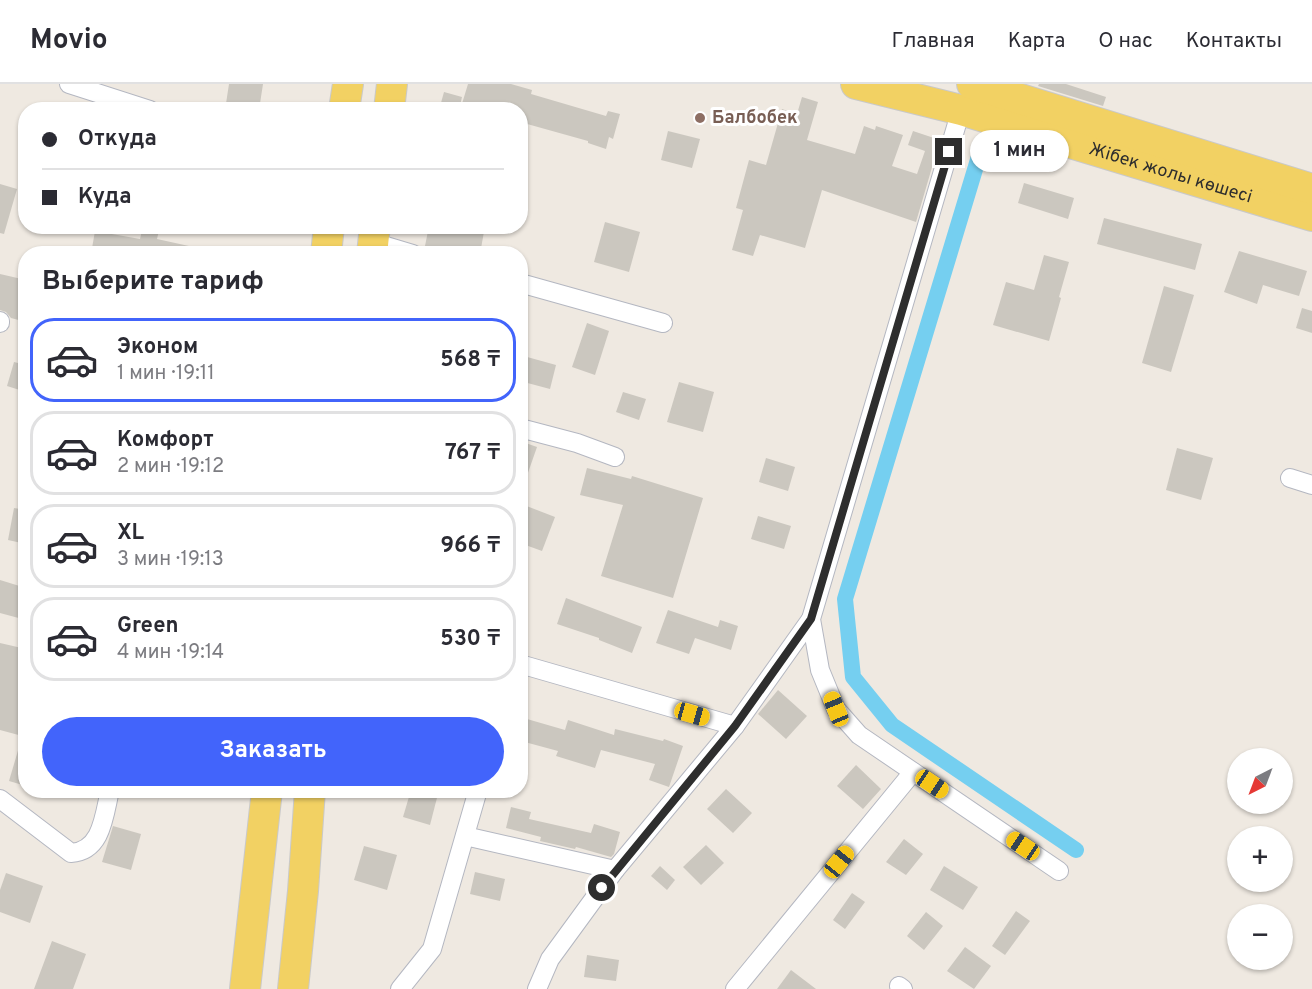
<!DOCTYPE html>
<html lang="ru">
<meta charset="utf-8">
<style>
body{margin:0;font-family:Overpass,sans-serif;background:#f7f7f7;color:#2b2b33;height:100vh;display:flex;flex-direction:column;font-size:22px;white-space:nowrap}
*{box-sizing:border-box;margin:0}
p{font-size:20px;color:#7c7c81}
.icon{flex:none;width:33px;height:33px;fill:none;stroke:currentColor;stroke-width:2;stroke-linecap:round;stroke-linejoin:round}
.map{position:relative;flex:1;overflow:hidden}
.details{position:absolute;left:18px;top:162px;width:510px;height:552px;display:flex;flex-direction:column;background:#fff;border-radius:24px;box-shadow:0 2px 4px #0004}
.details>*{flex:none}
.guide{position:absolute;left:18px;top:18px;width:510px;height:132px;border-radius:24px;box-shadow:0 2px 4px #0004;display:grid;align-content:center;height:132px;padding:0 24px;background:#fff}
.needle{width:39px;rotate:222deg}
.fabs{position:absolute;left:1227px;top:664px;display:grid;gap:12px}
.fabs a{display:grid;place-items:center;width:66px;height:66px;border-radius:50%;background:#fff;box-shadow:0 2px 4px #0004;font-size:30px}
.end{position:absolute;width:27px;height:27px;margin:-14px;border:8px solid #2e2e2e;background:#fff;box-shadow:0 0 0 3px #fff}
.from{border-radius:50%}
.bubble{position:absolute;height:42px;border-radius:21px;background:#fff;box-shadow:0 2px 4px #0004;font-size:20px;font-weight:700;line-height:42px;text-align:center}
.car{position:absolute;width:18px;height:36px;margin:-18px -9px;border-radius:8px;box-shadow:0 0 4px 2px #0007;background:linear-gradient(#f5c518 24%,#345 0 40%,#f5c518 0 76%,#345 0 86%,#f5c518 0)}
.guide b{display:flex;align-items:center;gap:21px;height:57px;font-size:22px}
.guide b+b{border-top:2px solid #e1e1e2}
.guide i{width:15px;height:15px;background:#2b2b33}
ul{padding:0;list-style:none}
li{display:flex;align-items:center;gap:18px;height:84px;margin:0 12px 9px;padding:0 12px;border:3px solid #e1e1e2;border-radius:24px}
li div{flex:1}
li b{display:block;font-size:22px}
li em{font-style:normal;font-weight:700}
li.selected{border-color:#4264fb}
li>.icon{width:54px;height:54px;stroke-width:1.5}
h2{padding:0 24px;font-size:27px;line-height:72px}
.primary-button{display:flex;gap:12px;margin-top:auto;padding:12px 24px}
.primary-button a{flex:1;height:69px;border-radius:36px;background:#4264fb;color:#fff;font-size:24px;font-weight:700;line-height:69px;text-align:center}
header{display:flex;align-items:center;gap:36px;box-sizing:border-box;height:84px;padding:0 30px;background:#fff;border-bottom:2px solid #e1e1e2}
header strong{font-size:28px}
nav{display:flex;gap:33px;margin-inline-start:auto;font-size:21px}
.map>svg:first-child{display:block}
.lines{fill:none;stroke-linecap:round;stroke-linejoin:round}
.canal{stroke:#75cff0;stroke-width:16}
.building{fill:#cbc7bf}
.minor-casing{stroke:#b4b7c1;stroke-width:20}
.primary-casing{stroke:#c9c9c9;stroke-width:32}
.minor{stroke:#fff;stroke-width:18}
.primary{stroke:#f2d163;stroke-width:30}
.route{stroke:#2e2e2e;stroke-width:8}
.education-dot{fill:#8d6e63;stroke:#fff;stroke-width:2}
.labels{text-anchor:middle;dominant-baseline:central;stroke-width:6;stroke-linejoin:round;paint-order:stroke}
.education-label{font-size:18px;font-weight:bold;fill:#785e54;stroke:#fff;text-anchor:start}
.street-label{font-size:18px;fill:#2e2e2e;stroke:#fff}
</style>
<header>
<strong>Movio</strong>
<nav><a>Главная</a><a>Карта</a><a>О нас</a><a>Контакты</a></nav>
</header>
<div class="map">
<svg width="1312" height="905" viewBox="0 0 1312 905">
<rect width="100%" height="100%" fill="#efe9e1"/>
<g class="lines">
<!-- canal -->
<polyline class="canal" points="980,69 845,515 853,593 892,641 1076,766"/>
</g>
<!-- building -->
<g class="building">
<polygon points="229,0 263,0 259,26 225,26"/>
<polygon points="468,0 511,0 532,6 531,10 606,32 608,27 620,30 613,55 609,53 606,65 588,59 588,57 520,38 520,26 471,26 461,23"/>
<polygon points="1039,0 1066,0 1106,13 1103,22 1038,2"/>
<polygon points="444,8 462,13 459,26 439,26"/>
<polygon points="802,13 818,18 807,56 855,70 864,42 875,46 876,42 903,51 892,82 917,90 925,67 908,61 913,47 940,56 916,138 822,106 805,164 760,151 753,172 732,166 743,126 736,124 749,76 766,81 782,25 797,30"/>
<polygon points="668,47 700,55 692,84 661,76"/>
<polygon points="1024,99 1074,114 1068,135 1018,119"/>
<polygon points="0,100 17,105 4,150 0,149"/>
<polygon points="1104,134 1202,160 1195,186 1097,160"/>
<polygon points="605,138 640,148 629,188 594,178"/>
<polygon points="143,142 160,142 157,155 198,164 198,170 91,170 95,147 140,155"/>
<polygon points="429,142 485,142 480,170 466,170 425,162"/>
<polygon points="1239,167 1307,187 1299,212 1263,201 1257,220 1224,208"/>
<polygon points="1044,171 1069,178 1059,213 1061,214 1049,257 993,241 1006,198 1034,206"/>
<polygon points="0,190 26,196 26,238 11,234 6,228 0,226"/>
<polygon points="1164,202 1194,211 1171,288 1142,279"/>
<polygon points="1302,224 1312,227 1312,249 1296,244"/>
<polygon points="587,239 609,247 595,291 572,283"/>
<polygon points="520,271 556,281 550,305 520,297"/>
<polygon points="14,278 26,281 26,308 7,302"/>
<polygon points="679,298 714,308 703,348 667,338"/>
<polygon points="623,308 646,315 639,336 616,328"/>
<polygon points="520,357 537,363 523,403 520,403"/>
<polygon points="1177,364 1213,374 1201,416 1166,406"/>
<polygon points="766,374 795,383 788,407 759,398"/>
<polygon points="587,384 631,395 632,392 703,414 673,514 601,492 623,421 580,411"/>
<polygon points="524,421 555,433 542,467 520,459 520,429"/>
<polygon points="14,424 26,426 26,460 8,456"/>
<polygon points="758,432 791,442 784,465 751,455"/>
<polygon points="0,496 26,504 26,536 0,529"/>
<polygon points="566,514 642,543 632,569 599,556 599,554 557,540"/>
<polygon points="668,526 718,543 720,536 738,542 731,566 695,554 689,570 656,559"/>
<polygon points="0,559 26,565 26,653 0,646"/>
<polygon points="778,606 807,632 786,655 758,630"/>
<polygon points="527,635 565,646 568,636 614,651 615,645 663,657 664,655 683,662 669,703 649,696 655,680 601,666 595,684 556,672 558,667 521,657"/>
<polygon points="22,653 26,654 26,702 9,697"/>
<polygon points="856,681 881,705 863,725 837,702"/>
<polygon points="726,705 752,729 733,749 707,725"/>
<polygon points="411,706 439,706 430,741 403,733"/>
<polygon points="511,723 531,728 529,735 591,749 594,740 620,748 614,770 611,773 576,763 575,765 540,757 541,753 506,744"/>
<polygon points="113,742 141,750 131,786 102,778"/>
<polygon points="904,755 923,770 906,791 886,778"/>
<polygon points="706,761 724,779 701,801 683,783"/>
<polygon points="364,762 397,771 387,806 354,796"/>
<polygon points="660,782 675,796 667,806 651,792"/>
<polygon points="944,782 978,803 963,826 930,806"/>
<polygon points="475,788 505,795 500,817 470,810"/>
<polygon points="6,789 43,802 30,839 0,828 0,806"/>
<polygon points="852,809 865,818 845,845 833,836"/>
<polygon points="1016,827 1030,837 1005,871 992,862"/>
<polygon points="926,828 943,842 924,866 907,852"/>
<polygon points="52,857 86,870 73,905 34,905"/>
<polygon points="965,863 991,882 974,905 947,887"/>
<polygon points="587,871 619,876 616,897 584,893"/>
<polygon points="791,886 816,905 777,905"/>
</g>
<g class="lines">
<defs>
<g id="minor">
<polyline points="69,0 150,26"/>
<polyline points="961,26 811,535 820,586 836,625 859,651 1059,787"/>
<polyline points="373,158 413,170"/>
<polyline points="520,199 663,239"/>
<polyline points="0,239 0,237"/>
<polyline points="520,344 577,359 615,373"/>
<polyline points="1290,394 1312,401"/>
<polyline points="520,580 735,642"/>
<path d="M 0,715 L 71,769 C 102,767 104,732 110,706"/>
<polyline points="465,752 615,786"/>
<polyline points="899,902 903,905"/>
<polyline points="400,905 432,865 478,706"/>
<polyline points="537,905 550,875 615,786 735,642 811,535"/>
<polyline points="735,905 913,688"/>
</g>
<g id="primary">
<path id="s1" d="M 856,0 L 961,26 L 1312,132"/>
<polyline points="972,0 1312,105"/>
<polyline points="344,26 348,0"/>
<polyline points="389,26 392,0"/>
<polyline points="326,170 329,142"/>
<polyline points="372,170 375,142"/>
<polyline points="245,905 267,706"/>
<polyline points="293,905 303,807 310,706"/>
</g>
</defs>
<!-- minor casing -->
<use href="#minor" class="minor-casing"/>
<!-- primary casing -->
<use href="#primary" class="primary-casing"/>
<!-- minor -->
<use href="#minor" class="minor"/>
<!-- primary -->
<use href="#primary" class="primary"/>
</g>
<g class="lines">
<!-- route -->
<polyline class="route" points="602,804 735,642 811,535 949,68"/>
</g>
<!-- markers -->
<circle class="education-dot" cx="700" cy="34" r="6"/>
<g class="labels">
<!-- education labels -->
<g class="education-label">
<text x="712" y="34">Балбобек</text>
</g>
<!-- street labels -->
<g class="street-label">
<text stroke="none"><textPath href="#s1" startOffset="327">Жібек жолы көшесі</textPath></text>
</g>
</g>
</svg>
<div class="fabs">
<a><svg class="needle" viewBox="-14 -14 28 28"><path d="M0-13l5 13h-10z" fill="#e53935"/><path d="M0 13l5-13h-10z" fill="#7c7c81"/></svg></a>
<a>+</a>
<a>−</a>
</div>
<i class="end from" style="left:602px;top:804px"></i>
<i class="end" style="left:949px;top:68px"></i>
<div class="bubble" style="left:970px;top:46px;width:99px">1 мин</div>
<i class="car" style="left:836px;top:625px;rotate:338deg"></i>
<i class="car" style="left:692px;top:630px;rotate:106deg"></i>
<i class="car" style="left:932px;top:700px;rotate:124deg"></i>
<i class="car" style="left:1023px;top:762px;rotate:304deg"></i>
<i class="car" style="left:839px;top:778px;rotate:39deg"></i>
<div class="guide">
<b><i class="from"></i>Откуда</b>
<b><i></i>Куда</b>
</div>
<section class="details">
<h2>Выберите тариф</h2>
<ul>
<li class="selected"><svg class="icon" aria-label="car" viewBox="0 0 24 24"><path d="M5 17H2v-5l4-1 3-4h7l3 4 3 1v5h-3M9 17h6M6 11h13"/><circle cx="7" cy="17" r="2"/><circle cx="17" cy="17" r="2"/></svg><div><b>Эконом</b><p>1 мин · 19:11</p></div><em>568 ₸</em></li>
<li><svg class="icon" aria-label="car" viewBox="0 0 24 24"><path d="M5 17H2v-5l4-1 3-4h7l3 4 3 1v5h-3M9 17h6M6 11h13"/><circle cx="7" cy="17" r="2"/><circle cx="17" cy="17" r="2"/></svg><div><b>Комфорт</b><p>2 мин · 19:12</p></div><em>767 ₸</em></li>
<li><svg class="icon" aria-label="car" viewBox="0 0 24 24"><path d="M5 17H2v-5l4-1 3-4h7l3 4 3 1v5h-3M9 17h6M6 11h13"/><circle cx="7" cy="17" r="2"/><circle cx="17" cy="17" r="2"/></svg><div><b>XL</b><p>3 мин · 19:13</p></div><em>966 ₸</em></li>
<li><svg class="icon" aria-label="car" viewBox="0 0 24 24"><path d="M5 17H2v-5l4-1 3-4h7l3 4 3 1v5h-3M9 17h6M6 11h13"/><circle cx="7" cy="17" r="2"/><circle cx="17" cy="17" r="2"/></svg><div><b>Green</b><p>4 мин · 19:14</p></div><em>530 ₸</em></li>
</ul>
<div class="primary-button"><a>Заказать</a></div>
</section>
</div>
